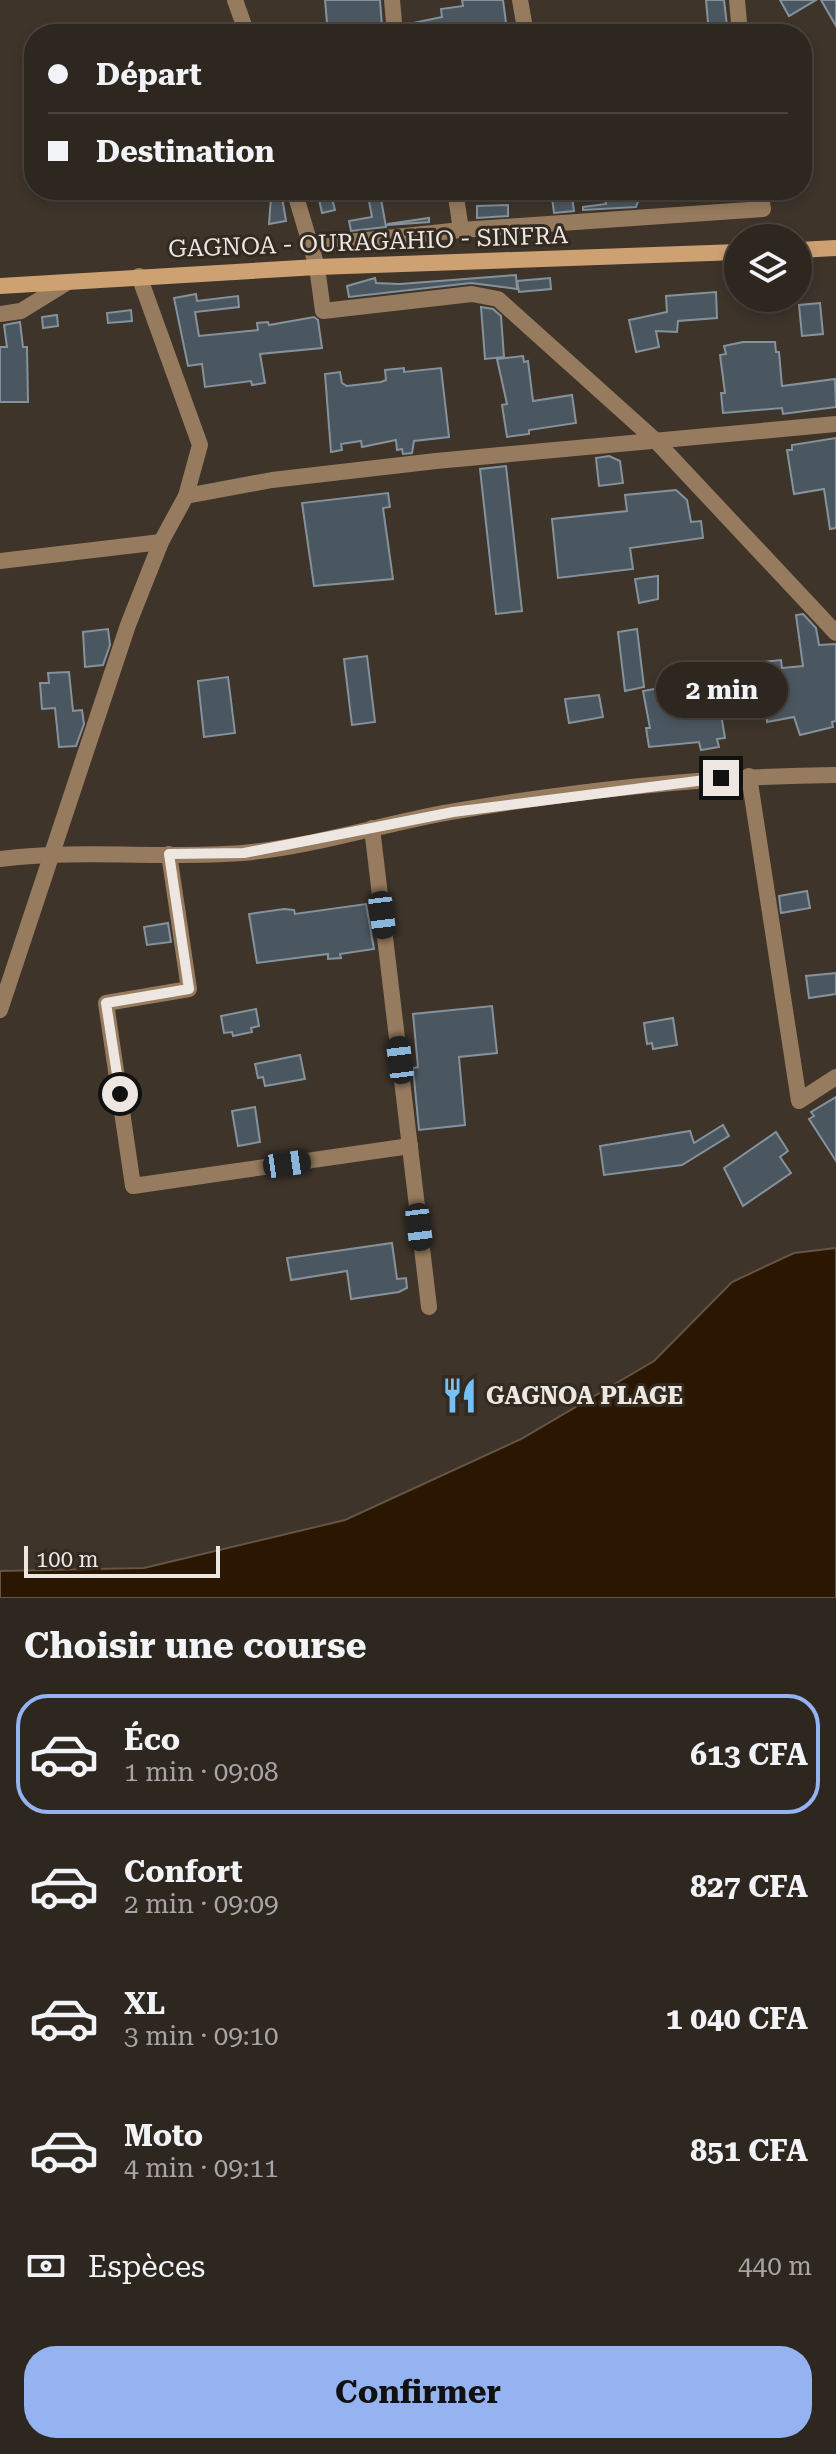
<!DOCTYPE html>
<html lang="fr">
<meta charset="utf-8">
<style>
body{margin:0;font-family:"Roboto Serif",serif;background:#3a332d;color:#f1f3f6;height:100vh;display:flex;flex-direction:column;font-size:30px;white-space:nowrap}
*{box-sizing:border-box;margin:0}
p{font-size:26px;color:#a7a5a5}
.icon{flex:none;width:44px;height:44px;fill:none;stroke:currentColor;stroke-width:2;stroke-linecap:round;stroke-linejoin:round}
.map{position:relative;height:1598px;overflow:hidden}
.sheet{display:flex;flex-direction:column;background:#2e2720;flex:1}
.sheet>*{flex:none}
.banner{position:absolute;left:24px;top:24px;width:788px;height:176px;border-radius:32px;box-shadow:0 4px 12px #0003,0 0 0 2px #49443e;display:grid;align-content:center;height:176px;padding:0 24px;background:#2e2720}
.fabs{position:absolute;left:724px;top:224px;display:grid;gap:16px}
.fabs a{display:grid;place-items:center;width:88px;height:88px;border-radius:50%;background:#2e2720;box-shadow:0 4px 12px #0003,0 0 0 2px #49443e;font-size:40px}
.scale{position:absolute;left:24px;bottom:20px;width:196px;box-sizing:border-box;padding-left:8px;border:4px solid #eee7e1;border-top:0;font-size:22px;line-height:28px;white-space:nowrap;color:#eee7e1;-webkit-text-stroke:6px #332a21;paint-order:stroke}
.end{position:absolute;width:36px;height:36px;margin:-18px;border:10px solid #eee7e1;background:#111;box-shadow:0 0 0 4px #111}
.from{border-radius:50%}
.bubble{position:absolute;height:56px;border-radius:28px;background:#2e2720;box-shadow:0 4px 12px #0003,0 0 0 2px #49443e;font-size:26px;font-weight:700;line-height:56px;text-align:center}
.car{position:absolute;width:24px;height:48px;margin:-24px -12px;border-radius:10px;box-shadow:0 0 6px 2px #0007;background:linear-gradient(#222 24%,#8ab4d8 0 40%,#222 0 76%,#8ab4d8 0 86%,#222 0)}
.banner b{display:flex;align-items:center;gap:28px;height:76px;font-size:30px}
.banner b+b{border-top:2px solid #49443e}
.banner i{width:20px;height:20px;background:#f1f3f6}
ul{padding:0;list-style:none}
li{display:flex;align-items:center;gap:24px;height:120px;margin:0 16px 12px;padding:0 8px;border:4px solid transparent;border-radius:32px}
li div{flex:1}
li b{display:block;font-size:30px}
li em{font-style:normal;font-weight:700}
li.current{border-color:#95b2f1}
li>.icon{width:72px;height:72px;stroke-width:1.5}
h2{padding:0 24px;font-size:36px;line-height:96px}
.pay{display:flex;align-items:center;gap:20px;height:88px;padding:0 24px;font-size:30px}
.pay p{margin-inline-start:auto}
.primary-button{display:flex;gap:16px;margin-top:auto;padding:16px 24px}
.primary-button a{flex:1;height:92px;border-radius:32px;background:#95b2f1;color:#111;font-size:32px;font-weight:700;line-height:92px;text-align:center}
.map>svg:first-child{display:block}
.water{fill:#2a1601;stroke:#655544;stroke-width:2}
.building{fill:#4b5760;stroke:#85929c;stroke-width:2}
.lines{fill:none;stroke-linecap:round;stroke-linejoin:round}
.minor{stroke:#977b5e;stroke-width:16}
.secondary{stroke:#cea173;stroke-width:16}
.route{stroke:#eee7e1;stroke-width:10}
.labels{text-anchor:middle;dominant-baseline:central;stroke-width:6;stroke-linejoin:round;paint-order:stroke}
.street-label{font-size:24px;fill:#eee7e1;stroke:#332a21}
.poi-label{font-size:24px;font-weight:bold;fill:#eee7e1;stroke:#332a21;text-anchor:start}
</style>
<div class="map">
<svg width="836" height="1598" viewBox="0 0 836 1598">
<rect width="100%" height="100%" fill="#3e342a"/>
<!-- water -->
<polygon class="water" points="836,1248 836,1598 0,1598 0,1571 144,1568 345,1520 521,1439 654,1361 732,1282 794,1253"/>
<!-- building -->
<g class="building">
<polygon points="325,0 380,0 382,26 328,34"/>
<polygon points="462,0 503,0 507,30 414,34 413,23 442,17 441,9 463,6"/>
<polygon points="706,0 724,0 728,34 709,34"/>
<polygon points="780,0 816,0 789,16"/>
<polygon points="821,0 836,0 836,26"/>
<polygon points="317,190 330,190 335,210 322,213"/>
<polygon points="551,190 571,190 574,211 554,213"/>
<polygon points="604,190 659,190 660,197 639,199 636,207 583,210 583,207 606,204"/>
<polygon points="282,197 286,221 269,224 271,198"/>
<polygon points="381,199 386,227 351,231 349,221 372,217 369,201"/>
<polygon points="508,205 508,216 477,218 477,206"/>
<polygon points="429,218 429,222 387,225 388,224"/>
<polygon points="516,275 517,289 471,283 349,297 347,286 375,278 376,283 400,284"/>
<polygon points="550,278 551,289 519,292 517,281"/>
<polygon points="716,292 717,318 678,321 677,332 656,331 659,347 636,352 629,320 667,312 666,296"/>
<polygon points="196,294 197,301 238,296 239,307 195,312 199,336 258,330 257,323 268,322 269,325 314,317 318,320 322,348 260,354 265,383 252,385 251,381 205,387 202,364 188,366 174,298"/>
<polygon points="820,303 823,334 802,336 799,305"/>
<polygon points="481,307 493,309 501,316 504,357 485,359"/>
<polygon points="131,310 132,321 108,323 107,313"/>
<polygon points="57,315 58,326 43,328 42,317"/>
<polygon points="20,322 23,347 27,347 28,402 0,402 0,347 7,347 4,325"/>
<polygon points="743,342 775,342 776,352 779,352 782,386 835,379 836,407 783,414 782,408 723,413 721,393 725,393 720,355 726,354 724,346"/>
<polygon points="523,356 524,362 528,361 533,401 572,395 576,423 529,430 529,434 507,437 502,405 507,404 497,359"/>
<polygon points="404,368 404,372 441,368 449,437 414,441 412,453 403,454 402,449 397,450 396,440 362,447 361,441 341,444 342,450 331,452 325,374 340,372 342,383 347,386 381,382 386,380 385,370"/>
<polygon points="836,438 836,528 830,529 824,489 794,494 787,450 792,450 792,445"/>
<polygon points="609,456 620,461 623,483 599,486 596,458"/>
<polygon points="506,466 522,611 496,614 480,469"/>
<polygon points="676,490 687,500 691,522 701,521 703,538 630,548 633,569 558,578 552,519 627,511 625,495"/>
<polygon points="388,493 390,507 383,508 393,579 314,586 302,503"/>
<polygon points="658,576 658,599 639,603 635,579"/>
<polygon points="803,614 816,628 819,645 836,644 836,721 832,722 833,727 800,735 794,717 767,722 761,662 781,660 782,668 803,666 796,615"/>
<polygon points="108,629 110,645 103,665 85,667 83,632"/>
<polygon points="637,629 644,687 625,691 618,632"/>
<polygon points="367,656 375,722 352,725 344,659"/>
<polygon points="69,672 73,711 82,710 84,724 76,746 59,747 55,708 42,709 40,683 49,683 48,673"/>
<polygon points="228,677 235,733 204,737 198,681"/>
<polygon points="715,678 725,738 717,739 719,747 701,750 699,742 649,747 646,728 650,728 643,691"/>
<polygon points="599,695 603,717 569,723 565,699"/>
<polygon points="807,891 810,908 781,913 779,896"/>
<polygon points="366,904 374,949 340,954 341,958 328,959 328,954 257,963 249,914 284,909 294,910 295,914"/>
<polygon points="168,923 171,942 147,945 144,927"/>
<polygon points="836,973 836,994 809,998 806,976"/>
<polygon points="492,1006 497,1053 459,1057 465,1125 419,1130 413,1068 418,1067 413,1014"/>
<polygon points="256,1009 259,1026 251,1028 252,1032 233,1036 232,1032 224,1033 221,1016"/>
<polygon points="673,1018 677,1045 653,1049 652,1043 647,1044 644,1023"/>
<polygon points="300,1055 305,1079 265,1086 263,1077 258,1078 255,1064"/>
<polygon points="836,1097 836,1161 809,1119 814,1116 811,1112"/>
<polygon points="255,1107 260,1142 238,1146 232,1111"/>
<polygon points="723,1125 729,1136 682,1165 604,1175 600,1146 690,1131 694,1143"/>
<polygon points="776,1132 788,1151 780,1157 791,1173 743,1206 724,1168"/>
<polygon points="392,1243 397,1279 406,1278 407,1288 399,1292 351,1299 347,1271 291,1280 287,1258"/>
</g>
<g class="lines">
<!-- minor -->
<g class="minor">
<polyline points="235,0 247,34"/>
<polyline points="392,0 395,34"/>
<polyline points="520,0 526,34"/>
<polyline points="737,0 740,34"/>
<polyline points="294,190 317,267 323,311 472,294 498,299 656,441 836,633"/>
<polyline points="455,190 461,230"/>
<polyline points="311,246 461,230 763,209 760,190"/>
<polyline points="0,314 21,311 68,282"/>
<polyline points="186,496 272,480 436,461 836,424"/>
<polyline points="0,561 161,542"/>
<polyline points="749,776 799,1101 836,1077"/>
<polyline points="372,828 429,1307"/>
<polyline points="169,854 189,989 106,1003 133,1186 410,1146"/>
<path d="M 0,859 C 81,849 161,859 242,853 C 312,847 382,824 450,812 C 578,790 707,776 836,775"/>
<polyline points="0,1010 128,625 161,542 186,496 200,445 139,276"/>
</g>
<!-- secondary -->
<g class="secondary">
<polyline points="798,250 836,248"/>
<polyline points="0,286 317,267 738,252"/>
</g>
</g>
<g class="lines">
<!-- route -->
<polyline class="route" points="120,1094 106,1003 189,989 169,854 244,853 453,812 721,778"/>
</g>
<!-- icons -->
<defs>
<symbol id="restaurant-bare" viewBox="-9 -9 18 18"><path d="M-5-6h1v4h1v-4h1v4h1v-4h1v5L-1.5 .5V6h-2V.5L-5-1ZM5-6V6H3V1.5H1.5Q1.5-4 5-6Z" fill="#75c0f6" stroke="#332a21" stroke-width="2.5" paint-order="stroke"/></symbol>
</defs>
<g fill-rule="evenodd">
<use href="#restaurant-bare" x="434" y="1370" width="51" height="51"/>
</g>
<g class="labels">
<!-- street labels -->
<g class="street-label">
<text transform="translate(368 242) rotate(-2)">GAGNOA - OURAGAHIO - SINFRA</text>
</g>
<!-- poi labels -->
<g class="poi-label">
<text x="486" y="1396">GAGNOA PLAGE</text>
</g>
</g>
</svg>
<div class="fabs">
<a><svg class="icon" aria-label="layers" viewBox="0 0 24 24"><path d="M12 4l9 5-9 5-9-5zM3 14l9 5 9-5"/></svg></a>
</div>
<div class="scale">100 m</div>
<i class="end from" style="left:120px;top:1094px"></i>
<i class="end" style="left:721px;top:778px"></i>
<div class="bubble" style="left:656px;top:662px;width:132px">2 min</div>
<i class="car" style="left:382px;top:915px;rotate:173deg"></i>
<i class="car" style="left:400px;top:1060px;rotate:353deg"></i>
<i class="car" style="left:287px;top:1164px;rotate:82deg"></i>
<i class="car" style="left:419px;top:1227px;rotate:173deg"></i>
<div class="banner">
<b><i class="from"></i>Départ</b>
<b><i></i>Destination</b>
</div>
</div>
<section class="sheet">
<h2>Choisir une course</h2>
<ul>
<li class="current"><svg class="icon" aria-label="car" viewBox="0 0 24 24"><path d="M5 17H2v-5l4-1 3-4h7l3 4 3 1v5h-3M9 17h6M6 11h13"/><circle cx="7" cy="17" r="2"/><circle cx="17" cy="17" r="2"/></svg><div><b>Éco</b><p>1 min · 09:08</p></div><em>613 CFA</em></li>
<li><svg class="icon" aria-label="car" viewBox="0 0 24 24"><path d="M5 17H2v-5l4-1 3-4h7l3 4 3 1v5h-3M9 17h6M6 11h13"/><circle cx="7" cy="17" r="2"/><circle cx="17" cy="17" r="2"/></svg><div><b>Confort</b><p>2 min · 09:09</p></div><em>827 CFA</em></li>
<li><svg class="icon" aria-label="car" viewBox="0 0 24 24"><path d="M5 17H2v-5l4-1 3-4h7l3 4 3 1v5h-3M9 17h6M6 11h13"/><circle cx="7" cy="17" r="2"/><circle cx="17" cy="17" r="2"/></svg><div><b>XL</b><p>3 min · 09:10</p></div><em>1 040 CFA</em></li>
<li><svg class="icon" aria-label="car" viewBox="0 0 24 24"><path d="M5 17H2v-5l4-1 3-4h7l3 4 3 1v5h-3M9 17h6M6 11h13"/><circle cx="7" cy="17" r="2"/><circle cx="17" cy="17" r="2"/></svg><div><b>Moto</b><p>4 min · 09:11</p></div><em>851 CFA</em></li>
</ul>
<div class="pay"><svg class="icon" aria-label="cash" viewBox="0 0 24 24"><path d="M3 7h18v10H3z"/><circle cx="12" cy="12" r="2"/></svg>Espèces<p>440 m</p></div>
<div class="primary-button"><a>Confirmer</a></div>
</section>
